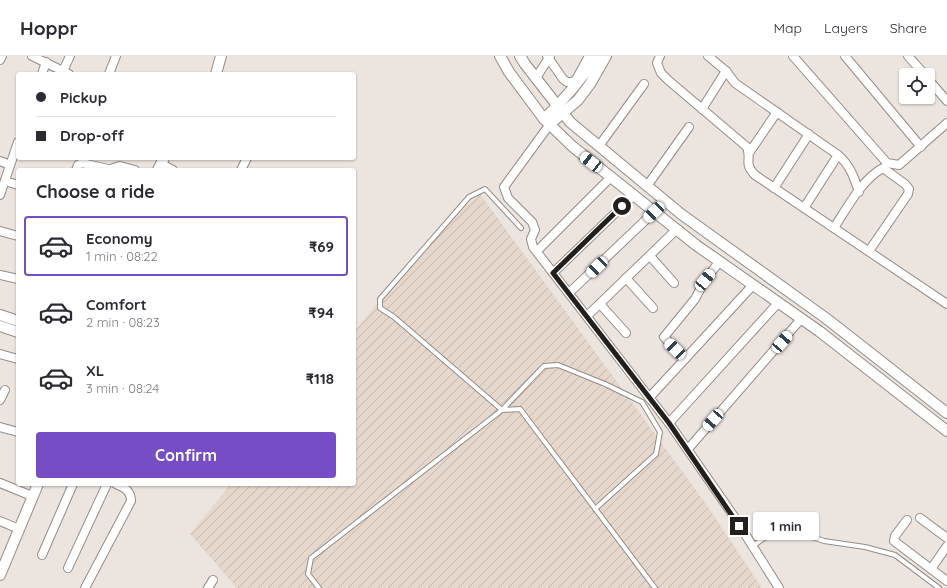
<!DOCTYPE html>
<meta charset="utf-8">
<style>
body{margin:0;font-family:Quicksand,sans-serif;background:#f2f2f3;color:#2b2b33;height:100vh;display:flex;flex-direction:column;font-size:15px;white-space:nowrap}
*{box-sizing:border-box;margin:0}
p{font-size:13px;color:#7c7c81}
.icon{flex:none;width:22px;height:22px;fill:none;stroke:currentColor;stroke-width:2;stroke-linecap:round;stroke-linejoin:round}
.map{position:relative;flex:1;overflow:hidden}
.details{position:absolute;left:16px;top:112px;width:340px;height:318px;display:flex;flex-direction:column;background:#fff;border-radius:4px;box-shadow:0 1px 3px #0004}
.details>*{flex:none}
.guide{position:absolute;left:16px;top:16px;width:340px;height:88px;border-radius:4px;box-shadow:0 1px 3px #0004;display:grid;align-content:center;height:88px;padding:0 20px;background:#fff}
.controls{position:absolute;left:899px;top:12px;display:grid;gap:8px}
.controls a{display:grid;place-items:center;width:36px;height:36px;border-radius:4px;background:#fff;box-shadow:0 1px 3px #0004;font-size:20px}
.end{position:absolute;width:18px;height:18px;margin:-9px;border:5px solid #221f1d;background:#fff;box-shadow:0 0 0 2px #fff}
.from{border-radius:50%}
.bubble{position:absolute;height:28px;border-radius:4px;background:#fff;box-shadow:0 1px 3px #0004;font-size:13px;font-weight:700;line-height:28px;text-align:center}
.car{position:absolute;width:12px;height:24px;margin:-12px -6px;border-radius:5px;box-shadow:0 0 3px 1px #0007;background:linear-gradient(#fff 24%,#345 0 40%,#fff 0 76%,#345 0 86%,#fff 0)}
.guide b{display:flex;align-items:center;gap:14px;height:38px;font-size:15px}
.guide b+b{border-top:1px solid #e1e1e2}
.guide i{width:10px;height:10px;background:#2b2b33}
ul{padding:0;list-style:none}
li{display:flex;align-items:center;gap:12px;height:60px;margin:0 8px 6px;padding:0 12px;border:2px solid transparent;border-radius:4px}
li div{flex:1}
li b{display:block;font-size:15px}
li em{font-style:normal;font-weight:700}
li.on{border-color:#774dc6}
li>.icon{width:36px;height:36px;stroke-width:1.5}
h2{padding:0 20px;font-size:18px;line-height:48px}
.primary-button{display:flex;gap:8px;margin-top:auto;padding:8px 20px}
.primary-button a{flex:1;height:46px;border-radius:4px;background:#774dc6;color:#fff;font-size:16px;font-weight:700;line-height:46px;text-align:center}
header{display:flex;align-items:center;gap:24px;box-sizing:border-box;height:56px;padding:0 20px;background:#fff;border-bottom:1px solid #e1e1e2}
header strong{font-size:19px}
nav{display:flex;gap:22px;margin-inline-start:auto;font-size:14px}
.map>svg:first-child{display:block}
.industrial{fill:url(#industrial-furrows)}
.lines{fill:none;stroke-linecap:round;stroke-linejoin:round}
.service-casing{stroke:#948c87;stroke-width:6}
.minor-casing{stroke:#948c87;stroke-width:10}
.tertiary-casing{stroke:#948c87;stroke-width:12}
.service{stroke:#fff;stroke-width:4}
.minor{stroke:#fff;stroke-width:8}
.tertiary{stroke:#fff;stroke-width:10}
.route{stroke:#221f1d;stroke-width:5}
</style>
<header>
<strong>Hoppr</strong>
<nav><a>Map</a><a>Layers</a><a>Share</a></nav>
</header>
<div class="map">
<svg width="947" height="532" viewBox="0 0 947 532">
<defs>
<pattern id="industrial-furrows" width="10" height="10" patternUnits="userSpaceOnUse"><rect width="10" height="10" fill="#e6d7cc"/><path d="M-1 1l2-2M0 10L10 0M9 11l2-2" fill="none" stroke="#c5b8af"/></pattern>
</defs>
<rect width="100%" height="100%" fill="#ece4de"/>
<!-- industrial -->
<polygon class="industrial" points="480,138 706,448 762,532 237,532 190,478 231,428 354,428 354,276 429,184"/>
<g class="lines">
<defs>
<g id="service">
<polyline points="521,172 485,133 469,141 380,243 380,252 394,261 502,354 544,310 558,309 605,328 642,346 660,376 656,398 595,453"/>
<polyline points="753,490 774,475 789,473 824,485 865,491 895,499 939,532"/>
<polyline points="319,532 308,518 311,502 502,354 520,353 655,532"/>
</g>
<g id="minor">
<polyline points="32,0 69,18"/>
<polyline points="547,0 563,23 567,26 573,26 577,22 589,0"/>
<path d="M 660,0 L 657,7 L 661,17 L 668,24 L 747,91 C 752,105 743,106 755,119 L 947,248"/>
<polyline points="708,0 726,15 735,27 838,99 804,152"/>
<polyline points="793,0 887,107 899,109 947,67"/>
<polyline points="845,0 921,91"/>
<polyline points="908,0 925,19"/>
<polyline points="0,4 2,0"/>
<polyline points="63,15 70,0"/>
<polyline points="42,18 46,6"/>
<polyline points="109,18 116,0"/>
<polyline points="536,22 550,0"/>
<polyline points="928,23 947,45"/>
<polyline points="702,53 726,15"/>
<polyline points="550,68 504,131 508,142 532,166 535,174 531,183 533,191 669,367 733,459 779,532"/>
<polyline points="599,90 644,28"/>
<polyline points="749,97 777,56"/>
<path d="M 838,99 C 850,109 854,121 859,136"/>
<polyline points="0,105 10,109"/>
<polyline points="161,108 173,114"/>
<polyline points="76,114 78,109 82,107 112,114"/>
<polyline points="112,114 113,112 120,110 135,114"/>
<polyline points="241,114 247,102"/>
<polyline points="5,125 18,129"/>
<polyline points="647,130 689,71"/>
<polyline points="774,132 809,78"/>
<polyline points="0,139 18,86"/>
<path d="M 834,172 C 847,152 862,123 883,112 L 905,128 L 909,133 L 908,138 L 869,195"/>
<polyline points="0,175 18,180"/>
<polyline points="537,195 611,121"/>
<polyline points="650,200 674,227"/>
<polyline points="553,217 634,139"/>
<polyline points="0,219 18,223"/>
<polyline points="626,222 653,252"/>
<polyline points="569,237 654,156"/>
<polyline points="600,248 626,277"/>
<polyline points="587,260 677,173"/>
<polyline points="0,298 18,303"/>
<polyline points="685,303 664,281 695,243 705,224 720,205"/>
<polyline points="649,342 753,229"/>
<polyline points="0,344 5,334"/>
<polyline points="669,367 778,247"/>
<polyline points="0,371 18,376"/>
<polyline points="688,393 801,263"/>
<polyline points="0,427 32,440"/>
<polyline points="920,462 947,482"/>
<polyline points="907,464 895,480 894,485 947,525"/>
<polyline points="0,465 19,473"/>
<polyline points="42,499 73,428"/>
<polyline points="68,512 107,428"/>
<polyline points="931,513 947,490"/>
<path d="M 85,532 L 131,445 C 131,434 124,432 116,428"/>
<polyline points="208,532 213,524"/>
</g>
<g id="tertiary">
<polyline points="500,0 509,16 544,63 572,90 696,189 819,275 947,375"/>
<polyline points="520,0 525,8 570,66 681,158 827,263 947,357"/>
<polyline points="216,18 221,0"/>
<path d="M 544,63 C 565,43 581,24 597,0"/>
<polyline points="550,68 578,44 590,28 606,0"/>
<polyline points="158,114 164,102"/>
<polyline points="0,259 18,265"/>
<polyline points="0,270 18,276"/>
<polyline points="0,519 38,428"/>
</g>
</defs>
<!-- service casing -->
<use href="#service" class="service-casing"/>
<!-- minor casing -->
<use href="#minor" class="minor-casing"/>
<!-- tertiary casing -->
<use href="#tertiary" class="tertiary-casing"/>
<!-- service -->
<use href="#service" class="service"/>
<!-- minor -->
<use href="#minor" class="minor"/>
<!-- tertiary -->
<use href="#tertiary" class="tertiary"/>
</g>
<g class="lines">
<!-- route -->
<polyline class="route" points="622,150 553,217 669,367 739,470"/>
</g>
</svg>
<div class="controls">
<a><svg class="icon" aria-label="locate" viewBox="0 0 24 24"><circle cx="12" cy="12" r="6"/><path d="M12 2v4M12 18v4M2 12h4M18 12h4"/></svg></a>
</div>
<i class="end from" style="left:622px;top:150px"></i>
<i class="end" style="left:739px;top:470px"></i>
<div class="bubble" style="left:753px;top:456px;width:66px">1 min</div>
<i class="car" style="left:591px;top:106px;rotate:308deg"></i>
<i class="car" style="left:654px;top:156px;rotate:226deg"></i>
<i class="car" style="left:597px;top:211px;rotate:226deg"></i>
<i class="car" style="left:705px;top:224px;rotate:39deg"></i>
<i class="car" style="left:782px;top:286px;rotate:41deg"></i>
<i class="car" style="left:675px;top:293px;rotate:314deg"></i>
<i class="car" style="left:713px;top:364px;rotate:221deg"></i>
<div class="guide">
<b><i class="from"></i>Pickup</b>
<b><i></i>Drop-off</b>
</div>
<section class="details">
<h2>Choose a ride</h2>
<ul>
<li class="on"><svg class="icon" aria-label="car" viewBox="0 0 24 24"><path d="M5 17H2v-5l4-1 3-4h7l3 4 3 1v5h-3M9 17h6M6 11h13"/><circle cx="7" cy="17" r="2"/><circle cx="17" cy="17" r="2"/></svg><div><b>Economy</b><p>1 min · 08:22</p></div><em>₹69</em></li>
<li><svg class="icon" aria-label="car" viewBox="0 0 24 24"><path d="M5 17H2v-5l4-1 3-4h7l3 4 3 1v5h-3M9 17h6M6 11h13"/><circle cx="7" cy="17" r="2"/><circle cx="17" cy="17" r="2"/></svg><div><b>Comfort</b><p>2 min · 08:23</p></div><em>₹94</em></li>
<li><svg class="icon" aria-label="car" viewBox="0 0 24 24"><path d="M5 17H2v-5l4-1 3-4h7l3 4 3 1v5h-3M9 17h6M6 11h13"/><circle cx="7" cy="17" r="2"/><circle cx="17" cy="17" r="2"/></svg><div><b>XL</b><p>3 min · 08:24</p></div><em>₹118</em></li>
</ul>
<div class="primary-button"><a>Confirm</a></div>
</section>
</div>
